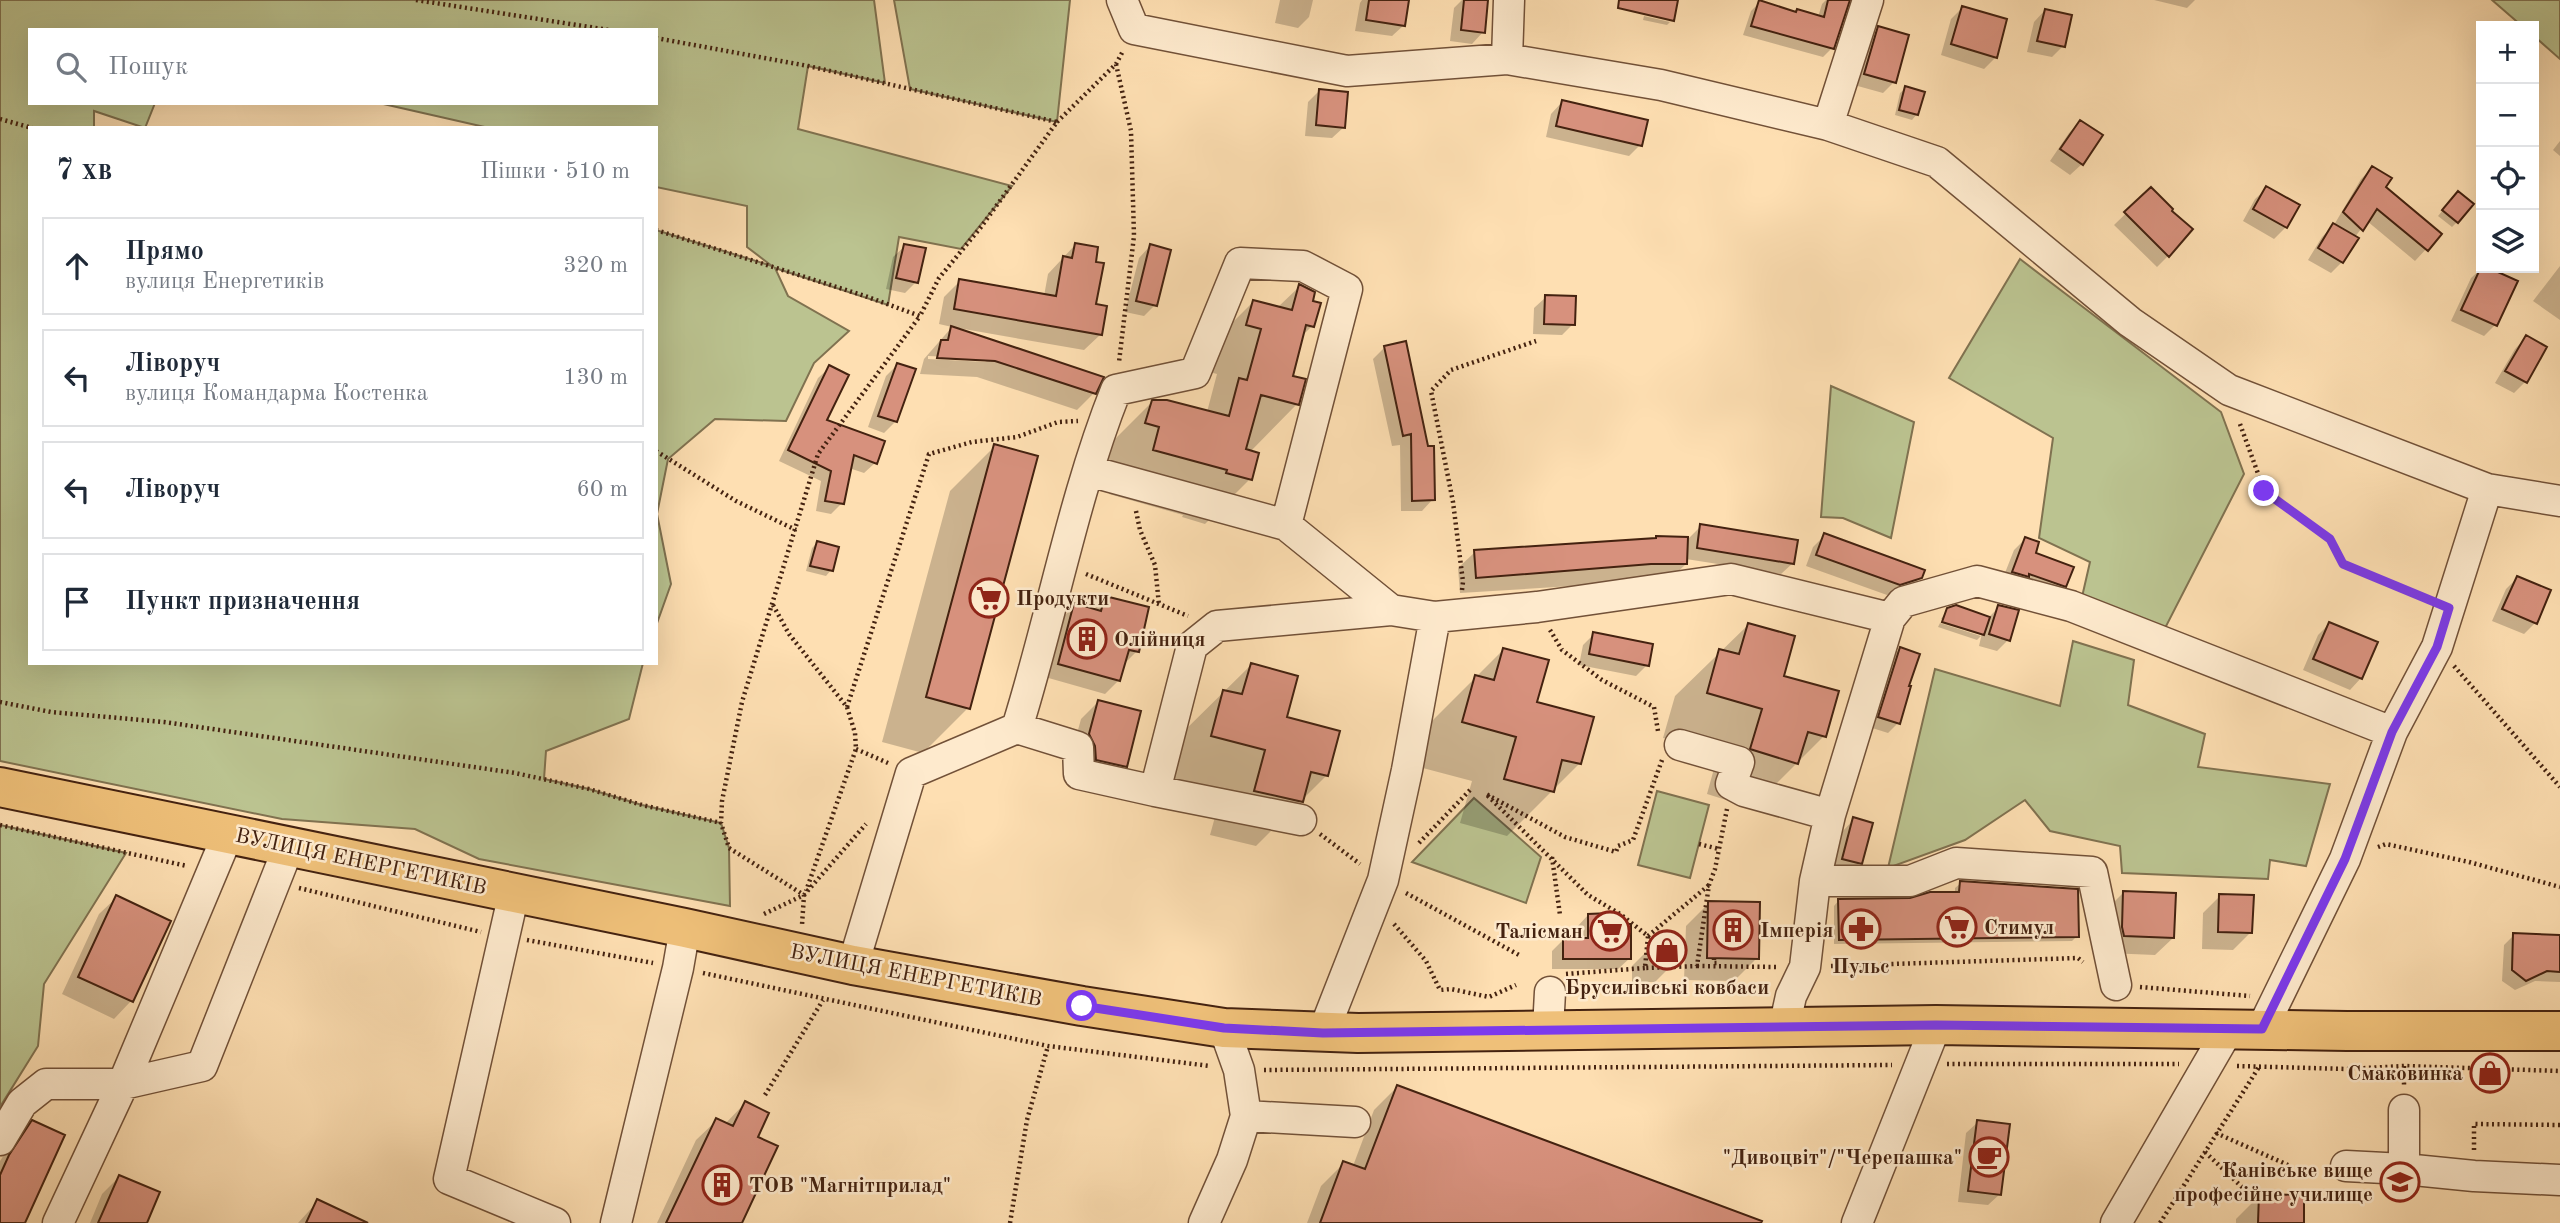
<!DOCTYPE html>
<html lang="uk">
<head>
<meta charset="utf-8">
<style>
	:root { --surface:#fff; --page:#f2f2f3; --text:#1f2937; --muted:#747a83; --line:#e0e1e3 }
	body { margin:0; font-family:"Old Standard TT",serif; background:var(--page); color:var(--text) }
	.controls { position:absolute; right:21px; top:21px; display:grid; overflow:hidden; border-radius:0px; box-shadow:0 7px 28px #0002 }
	.controls button { width:63px; height:63px; display:grid; place-items:center; padding:0; border:0; border-bottom:2px solid var(--line); background:var(--surface); color:var(--text); font:35px sans-serif }
	.stop { position:absolute; width:21px; height:21px; margin:-16px; border:5px solid #7c3aed; border-radius:50%; background:#fff }
	.stop.end { background:#7c3aed; border-color:#fff; box-shadow:0 2px 7px #0008 }
	.list { margin:0; padding:0; list-style:none }
	h2 { display:flex; justify-content:space-between; align-items:center; height:91px; margin:0; padding:0 28px; font-size:30px }
	h2 small { font-size:23px; font-weight:400; color:var(--muted) }
	.list li { display:grid; grid-template-columns:46px 1fr auto; gap:21px; align-items:center; box-sizing:border-box; height:98px; margin:0 14px 14px; padding:0 14px; border:2px solid var(--line); border-radius:0px }
	.list b { display:block; font-size:26px; white-space:nowrap }
	.list p { margin:0; font-size:23px; white-space:nowrap; color:var(--muted) }
	.list em { font-size:23px; font-style:normal; color:var(--muted) }
	.icon { flex:none; width:38px; height:38px; fill:none; stroke:currentColor; stroke-width:2; stroke-linecap:round; stroke-linejoin:round }
	.map { position:relative; flex:none; width:2560px; height:1223px; overflow:hidden }
	.search { position:absolute; background:var(--surface); box-shadow:0 7px 28px #0002; left:28px; top:28px; width:630px; height:77px; display:flex; align-items:center; gap:18px; box-sizing:border-box; padding:0 24px; border-radius:0px; color:var(--muted); font-size:26px }
	.panel { position:absolute; background:var(--surface); box-shadow:0 7px 28px #0002; left:28px; top:126px; width:630px; height:539px; border-radius:0px }
	.map>svg:first-child { display:block }
	.green { fill:#bbc390; stroke:#807250; stroke-width:2 }
	.shadow { fill:#0003; fill-rule:evenodd }
	.building { fill:#d7917d; stroke:#442210; stroke-width:2 }
	.lines { fill:none; stroke-linecap:round; stroke-linejoin:round }
	.minor-casing { stroke:#725138; stroke-width:33 }
	.major-casing { stroke:#442210; stroke-width:42 }
	.path { stroke:#442210; stroke-width:4.5; stroke-dasharray:2 3.5; stroke-linecap:butt }
	.minor { stroke:#feeacd; stroke-width:30 }
	.major { stroke:#efc079; stroke-width:38 }
	.route { stroke:#7c3aed; stroke-width:9 }
	.labels { text-anchor:middle; stroke-width:5; stroke-linejoin:round; paint-order:stroke }
	.poi-label { font-size:21px; font-weight:bold; fill:#442210; stroke:#feeacd; text-anchor:start }
	.street-label { font-size:21px; fill:#442210; stroke:#feeacd }
</style>
</head>
<body>
<div class="map">
<svg width="2560" height="1223" viewBox="0 0 2560 1223">
	<rect width="100%" height="100%" fill="#fedfb2"/>
	<filter id="stains"><feTurbulence type="fractalNoise" baseFrequency=".00286" numOctaves="4"/><feColorMatrix values="0 0 0 0 .2 0 0 0 0 .09 0 0 0 0 .02 0 0 0 .5 -.17"/></filter>
	<radialGradient id="worn" r=".72"><stop offset=".6" stop-color="#630" stop-opacity="0"/><stop offset="1" stop-color="#630" stop-opacity=".3"/></radialGradient>
	<path class="green" d="M0,0h874l11,83 -77,-17 -10,63 214,57 -51,63 -62,-12 -11,68 -113,-37 13,28 61,35 -35,32 -28,58 -71,-2 -47,40 -11,55 14,70 -15,42v-396l116,36 -25,-19v-41l-91,-19v-59h-167l-110,-25h277v-73h-626v73h125l-10,25 -51,-17v17h-64v535h613l-14,56 -83,32 -2,28 45,10 53,16 79,18 8,25 1,58 -251,-47 -64,-30 -133,-10 -282,-58z
		M894,0h176l-13,122 -147,-33z
		M2492,0h68v59l-26,-23v-10h-12z
		M2020,259l201,153 23,62 -83,162 -79,-39 8,-35 -51,-24 14,-100 -104,-60z
		M1831,386l83,36 -23,116 -48,-20 -22,-1z
		M2073,641l61,19 -6,45 77,29 -7,33 132,17 -24,82 -36,-6 -2,19 -146,-6 -2,-27 -70,-15 -25,-31 -60,40 -77,28 47,-199 125,37z
		M1657,791l52,14 -19,73 -52,-13z
		M1474,798l67,59 -15,46 -114,-41z
		M0,825l126,28 -82,131 -6,62 -38,61z"/>
	<path class="shadow" d="M1280,0h33l-4,17 -11,11 -23,-5z
		M1362,0h45l-3,25 -12,11 -37,-5 5,-28z
		M1462,0h25l-4,32 -11,12 -22,-3 4,-33z
		M1826,0h22l-16,48 -9,9 -80,-22 8,-24 9,-9 35,12 23,3 4,-13z
		M2154,0h41l-8,8z
		M1962,8l34,49 -12,12 -43,-14 10,-36z
		M2045,10l18,36 -11,11 -25,-5 7,-30z
		M1644,16l26,6 -3,3 -24,-5z
		M1878,28l16,54 -11,11 -29,-8 13,-45z
		M1906,88l11,26 -5,6 -17,-5 5,-22z
		M1319,91l25,36 -12,11 -27,-2 3,-34z
		M1562,102l78,43 -11,11 -83,-19 5,-23z
		M2080,122l2,42 -12,11 -20,-14 19,-28z
		M2560,141v15l-7,-6z
		M2372,168l12,19 56,47 -25,27 -48,-40 -12,16 -13,25 -11,11 -23,-13 14,-23 12,-12 27,-46z
		M2267,188l31,17 -12,22 -12,12 -31,-18 12,-22z
		M2151,189l17,67 -11,11 -43,-42z
		M2453,198l4,24 -5,5 -14,-11z
		M1075,245l25,90 -16,15 -126,-22 -1,2 137,63 -17,17 -100,-33 -57,-3 4,-15 28,-32 -13,-3 5,-27 16,-16 84,15 4,-22zM928,356l51,2 8,4 -59,-3z
		M905,246l11,36 -11,11 -19,-4 7,-32z
		M1150,246l5,59 -11,11 -19,-4 14,-54z
		M2560,266v54l-27,-19z
		M2482,268l13,57 -11,11 -33,-15 20,-43z
		M1300,286l12,40 -11,11 -11,40 7,27 -47,48v27l-45,45 -23,-7 1,-2 -74,-21 6,-23 -14,-3 6,-21 45,-45 55,10 10,-38 -15,-4 6,-23 45,-45 24,6z
		M1546,297l27,27 -11,11 -29,-1 1,-26z
		M2526,337l-1,45 -11,11 -19,-10 20,-34z
		M1385,347l42,101 6,51 -11,12h-21l-1,-66 -8,1 -19,-87z
		M897,365l17,5 -19,52 -11,11 -16,-6 18,-51z
		M829,368l-4,53 50,42 -11,10 -15,-5 -7,35 -11,11 -15,-3 5,-30 -42,-20 39,-83z
		M995,446l-27,262 -45,45 -41,-11 68,-251z
		M1701,526l92,37 -12,11 -95,-15v5l-17,16 -209,13 -2,-25 17,-16 211,-11z
		M1825,535l96,42 -12,12 -22,6 -81,-29 7,-19z
		M2025,539l9,15 31,32 -12,11 -52,-14 13,-33z
		M817,543l14,27 -5,6 -20,-5 6,-23z
		M2517,578l18,45 -11,11 -32,-13 14,-32z
		M1105,598l32,53 -14,14 -4,15 -14,14 -60,-17 16,-58 14,-14 18,5z
		M1999,607l9,33 -11,11 -18,-5 3,-13 -41,-14 7,-10 40,9z
		M1940,623l41,13 -4,4 -39,-13z
		M2329,624l32,54 -11,12 -47,-20 15,-35z
		M1748,625l76,111 -72,72 -45,-14 11,-40 -55,-16 12,-42z
		M1594,634l53,31 -11,11 -57,-11 4,-20z
		M1900,649l-2,74 -10,10 -19,-6 21,-69z
		M1503,650l32,54 45,59 -73,73 -47,-13 12,-42 -53,-14 12,-45z
		M1251,665l33,53 43,57 -71,71 -46,-11 11,-40 -54,-14 12,-45z
		M1098,702l27,64 -17,17 -36,-31 9,-33z
		M1854,819l6,44 -11,11 -18,-4 12,-39z
		M1961,883l116,53 -5,5 -238,3v-38l5,-6h72l44,-7v-5z
		M2124,892l49,46 -18,17 -48,-2 -1,-43z
		M2220,896l31,36 -18,18 -31,-1 1,-36z
		M117,897l52,25 -38,79 -17,18 -52,-25 37,-80z
		M1709,903l48,55 -23,23 -50,-1 2,-54z
		M1588,915l20,11 22,32 -12,11h-66v-18l12,-12h13v-12z
		M2514,935l46,2v45l-25,-1 -20,9 -13,-9 2,-36z
		M1655,943l23,16 -23,23h-23v-16z
		M1397,1087l365,136h-455l14,-37 23,-23 9,3 21,-56z
		M745,1103l10,35 -15,85h-83l39,-83 21,-20 8,4z
		M32,1122l-8,101h-24v-62l12,-18z
		M1978,1122l22,72 -12,11 -30,-3 8,-69z
		M119,1177l26,46h-55l12,-29z
		M2259,1196l43,27h-66v-4z
		M318,1201l46,22h-66z"/>
	<path class="building" d="M1369,0h40l-4,26 -39,-6z
		M1464,0h24l-3,33 -24,-3z
		M1619,0h59l-4,21 -56,-13z
		M1759,0l37,12 1,-3 27,8 4,-17h22l-16,49 -83,-23z
		M1962,6l45,13 -10,39 -46,-14z
		M2045,9l27,6 -7,32 -28,-6z
		M1878,26l31,9 -13,48 -32,-9z
		M1905,86l20,6 -7,23 -19,-5z
		M1319,89l29,3 -3,36 -29,-3z
		M1562,100l86,20 -6,26 -86,-20z
		M2080,120l23,15 -20,30 -23,-16z
		M2372,166l20,12 -6,9 56,47 -14,17 -51,-42 -14,22 -20,-19z
		M2266,186l34,19 -13,23 -34,-19z
		M2151,187l22,22 -1,2 21,18 -24,28 -45,-45z
		M2458,191l16,13 -16,19 -16,-13z
		M2333,223l26,15 -16,25 -25,-15z
		M1075,243l23,4 -2,15 8,1 -8,41 11,2 -5,29 -148,-26 5,-30 97,17 7,-40 9,2z
		M904,244l22,4 -8,35 -22,-5z
		M1150,244l21,6 -14,56 -21,-5z
		M2481,267l8,1 29,13 -21,45 -36,-16z
		M1299,284l16,8 -2,9 8,2 -7,24 -8,-2 -13,51 13,3 -7,26 -38,-10 -15,54 13,4 -7,27 -26,-7 1,-3 -74,-20 6,-23 -14,-4 7,-23h15l62,16 10,-38 8,2 14,-51 -15,-4 7,-25 39,10z
		M1545,295l31,1 -1,29 -31,-1z
		M951,326l153,51 -8,17 -101,-33 -58,-3 4,-18h7z
		M2526,335l21,12 -20,36 -22,-12z
		M1406,341l22,105h6l1,54 -23,1 -1,-67 -8,2 -19,-90z
		M897,363l19,6 -19,53 -19,-6z
		M829,365l20,10 -22,45 58,21 -8,23 -23,-9 -10,49 -19,-3 6,-30 -43,-21z
		M994,444l44,12 -68,253 -44,-12z
		M1700,524l98,16 -4,24 -97,-16z
		M1824,533l101,37 -3,8 -22,7 -84,-30z
		M1656,536l32,1 -1,27h-36l-175,14 -2,-28 182,-12z
		M2025,537l14,5 -3,11 38,14 -8,20 -37,-13v3l-17,-5z
		M817,541l22,6 -6,24 -23,-5z
		M2517,576l34,14 -14,34 -35,-15z
		M1105,596l44,11 -10,45 -10,-2 -9,31 -62,-17 16,-61 27,8z
		M1956,605l34,12 -6,18 -42,-13 5,-14z
		M1998,605l21,5 -9,31 -21,-7z
		M2329,622l49,20 -16,37 -49,-20z
		M1748,623l47,13 -11,40 55,15 -13,46 -18,-5 -10,32 -48,-15 12,-40 -55,-16 12,-44 20,5z
		M1593,632l60,12 -4,22 -60,-12z
		M1900,647l20,7 -11,32h2l-11,38 -22,-7z
		M1503,648l46,12 -12,42 57,15 -13,47 -19,-4 -8,32 -50,-13 12,-42 -54,-15 13,-47 19,5z
		M1251,663l47,13 -11,41 53,14 -12,45 -17,-4 -8,30 -49,-11 11,-41 -54,-14 12,-46 19,4z
		M1098,700l43,11 -14,56 -31,-7 -1,-14 -6,-12z
		M1853,817l20,6 -11,41 -20,-5z
		M1960,881l118,8 1,48 -240,3 -1,-41 72,-1 20,-6h29z
		M2123,891l53,2 -2,45 -50,-2 -2,-9z
		M2219,894l35,1 -2,38 -34,-1z
		M116,895l55,26 -38,81 -55,-25z
		M1708,901l52,1 -1,57 -52,-1z
		M1610,913v11h21v35h-68v-21h25v-24z
		M2513,933l47,2v37l-13,-1 -21,10 -14,-11z
		M1655,941h25v19h-25z
		M1397,1085l365,136 -1,2h-441l23,-62 22,8z
		M745,1101l24,12 -11,24 20,9 -36,77h-76l50,-105 17,8z
		M32,1120l33,15 -40,88h-25v-48l9,-20z
		M1977,1120l33,4 -9,71 -33,-4z
		M119,1175l41,17 -13,31h-49z
		M2259,1194l45,1v28h-46z
		M317,1199l51,24h-62z"/>
	<g class="lines">
		<g class="minor-casing">
			<path id="minor" d="M1122,0l12,29 213,42 160,-12 154,26 167,40 109,37 193,160 99,68 258,99 73,12
				M1507,59l2,-59
				M1828,125l40,-125
				M1089,471l197,54
				M1890,618l13,-16 74,-21 94,25 321,126
				M1017,728l61,19 1,27 76,17
				M1680,745l59,17 -8,22 13,7 86,24
				M1301,820l-146,-29 37,-145 25,-20 174,-16
				M1815,881h95l46,-18 136,9 24,113
				M514,893l-65,286 106,44
				M853,965l58,-192 106,-45c35,-112 56,-230 99,-338l79,-17 45,-110 63,3 44,23 -61,236 105,85 44,7 102,-10 194,-28 159,39 -60,197 -15,66 -10,86 -14,29 -7,32
				M1224,1028l15,42 7,46 109,6
				M1548,1029l2,-37
				M2262,1029l83,-170 47,-127 45,-85 50,-158
				M1323,1033l60,-153 24,-110 28,-153
				M2404,1110v59l70,7 86,4
				M0,1140l22,-37 24,-19h77l105,-250
				M2346,1166l58,3
				M58,1223l65,-139 79,-18 87,-220
				M616,1223l62,-255 7,-40
				M1204,1223l28,-63 14,-44
				M1857,1223l79,-198
				M2116,1223l113,-195"/>
		</g>
		<g class="major-casing">
			<path id="major" d="M0,787l685,141 168,37 229,41 142,22 134,5 578,-8 411,6h213"/>
		</g>
		<path class="path" d="M416,0l193,30
			M656,38l152,28 249,56 -76,105 -42,51 -19,38
			M1116,64l15,67 3,105 -15,126
			M0,119l32,9
			M1057,122l59,-58 7,-13
			M656,230l209,66 55,20 -102,138 -76,248 -20,99 -1,22 8,25 75,47 -2,30
			M2240,424l24,66 66,49 13,25 83,35
			M656,451l80,50 60,29
			M1136,511l4,19 15,35 4,40
			M1086,574l102,42
			M1462,590l1,-8 -10,-80 -22,-111 20,-21 85,-29
			M773,605l16,29 58,73 8,26 1,16 -50,142
			M1550,630l12,20 40,30 52,27 4,24
			M2454,666l106,121
			M0,702l51,10 113,10 351,51 74,16 53,16 79,18
			M847,707l82,-253 43,-12 45,-5 41,-15 20,-1
			M856,749l32,14
			M1662,760l-29,80 -15,6 -2,6 -51,-15 -79,-43 102,101 32,19 28,22 -3,32 52,-2 12,-81 6,-16 12,-60
			M0,825l187,41
			M1320,834l40,30
			M1419,843l52,-54
			M1699,844l20,5
			M2378,847l8,-3 83,18 91,25
			M1552,857l8,58
			M299,888l182,44
			M1406,893l113,62
			M764,914l40,-19 62,-71
			M1394,924l32,37 14,29 11,-1 38,8 27,-12
			M1648,936l61,-51
			M527,940l126,23
			M1714,958v5h5
			M1697,966l79,1
			M1831,966l247,-8 5,4
			M703,973l345,73 162,20
			M1566,974l79,-6
			M2140,987l110,9
			M1947,1064h232
			M2237,1066l110,3 57,-3 156,5
			M2404,1066v20
			M1264,1070l628,-5
			M765,1095l58,-95
			M2216,1133l72,32
			M2474,1150v-26l86,1
			M2205,1152l38,36
			M1010,1223l17,-103 21,-74
			M2160,1223l99,-156"/>
		<use href="#minor" class="minor"/>
		<use href="#major" class="major"/>
	</g>
	<g class="lines">
		<path class="route" d="M1082,1006l142,22 99,5 613,-8 326,4 83,-170 47,-127 45,-85 12,-39 -106,-44 -13,-25 -66,-48"/>
	</g>
	<defs>
		<g id="supermarket-ring" transform="scale(2.0125)"><circle r="9.5" fill="#feeacd" stroke="#8f2418" stroke-width="1.5"/><path d="M-6-5.5h2.5l.6 2H6L4.5 2H-2.5L-4.4-4H-6ZM-1.5 3.2a1.3 1.3 0 1 0 .1 0ZM3 3.2a1.3 1.3 0 1 0 .1 0Z" fill="#8f2418"/></g>
		<g id="building-ring" transform="scale(2.0125)"><circle r="9.5" fill="#feeacd" stroke="#8f2418" stroke-width="1.5"/><path d="M-4-6H4V6H1V3H-1V6H-4ZM-2.5-4.3h1.7v1.8h-1.7ZM.8-4.3h1.7v1.8H.8ZM-2.5-1h1.7V.8h-1.7ZM.8-1h1.7V.8H.8Z" fill="#8f2418"/></g>
		<g id="pharmacy-ring" transform="scale(2.0125)"><circle r="9.5" fill="#feeacd" stroke="#8f2418" stroke-width="1.5"/><path d="M-2-6h4v4h4v4h-4v4h-4v-4h-4v-4h4Z" fill="#8f2418"/></g>
		<g id="shop-ring" transform="scale(2.0125)"><circle r="9.5" fill="#feeacd" stroke="#8f2418" stroke-width="1.5"/><path d="M-5-2.5h2.3a2.7 3.5 0 0 1 5.4 0H5L5.5 6h-11ZM-1.5-2.5h3a1.5 2.3 0 0 0-3 0Z" fill="#8f2418"/></g>
		<g id="cafe-ring" transform="scale(2.0125)"><circle r="9.5" fill="#feeacd" stroke="#8f2418" stroke-width="1.5"/><path d="M-5.5-4.5H6V0H3Q3 3.5 0 3.5H-2.5Q-5.5 3.5-5.5 0ZM3-3.2v2h1.7v-2ZM-6 4.5H4V6H-6Z" fill="#8f2418"/></g>
		<g id="university-ring" transform="scale(2.0125)"><circle r="9.5" fill="#feeacd" stroke="#8f2418" stroke-width="1.5"/><path d="M0-5L7-2L0 1L-7-2ZM-4 1L0 2.5L4 1V4Q0 6-4 4Z" fill="#8f2418"/></g>
	</defs>
	<g fill-rule="evenodd">
		<use href="#supermarket-ring" x="989" y="598"/>
		<use href="#building-ring" x="1087" y="639"/>
		<use href="#supermarket-ring" x="1957" y="927"/>
		<use href="#pharmacy-ring" x="1861" y="929"/>
		<use href="#building-ring" x="1733" y="930"/>
		<use href="#supermarket-ring" x="1610" y="931"/>
		<use href="#shop-ring" x="1667" y="950"/>
		<use href="#shop-ring" x="2490" y="1073"/>
		<use href="#cafe-ring" x="1989" y="1157"/>
		<use href="#university-ring" x="2400" y="1182"/>
		<use href="#building-ring" x="722" y="1185"/>
	</g>
	<g class="labels">
		<g class="poi-label">
			<text x="1016" y="605">Продукти</text>
			<text x="1114" y="646">Олійниця</text>
			<text x="1984" y="934">Стимул</text>
			<text x="1760" y="937">Імперія</text>
			<text x="1583" y="938" text-anchor="end">Талісман</text>
			<text x="1861" y="973" text-anchor="middle">Пульс</text>
			<text x="1667" y="994" text-anchor="middle">Брусилівські ковбаси</text>
			<text x="2463" y="1080" text-anchor="end">Смаковинка</text>
			<text x="1962" y="1164" text-anchor="end">"Дивоцвіт"/"Черепашка"</text>
			<text x="2373" y="1177" text-anchor="end">Канівське вище<tspan x="2373" dy="24">професійне училище</tspan></text>
			<text x="749" y="1192">ТОВ "Магнітприлад"</text>
		</g>
		<g class="street-label">
			<text transform="translate(361 861) rotate(12)" y="7">ВУЛИЦЯ ЕНЕРГЕТИКІВ</text>
			<text transform="translate(916 975) rotate(11)" y="7">ВУЛИЦЯ ЕНЕРГЕТИКІВ</text>
		</g>
	</g>
	<rect width="100%" height="100%" filter="url(#stains)"/>
	<rect width="100%" height="100%" fill="url(#worn)"/>
</svg>
<div class="controls">
<button>+</button>
<button>−</button>
<button><svg class="icon" aria-label="locate" viewBox="0 0 24 24"><circle cx="12" cy="12" r="6"/><path d="M12 2v4M12 18v4M2 12h4M18 12h4"/></svg></button>
<button><svg class="icon" aria-label="layers" viewBox="0 0 24 24"><path d="M12 4l9 5-9 5-9-5zM3 14l9 5 9-5"/></svg></button>
</div>
<div class="stop" style="left:1082px;top:1006px"></div>
<div class="stop end" style="left:2264px;top:491px"></div>
<div class="search"><svg class="icon" aria-label="search" viewBox="0 0 24 24"><circle cx="10" cy="10" r="6"/><path d="M15 15l6 6"/></svg>Пошук</div>
<section class="panel">
<h2>7 хв<small>Пішки · 510 m</small></h2>
<ul class="list">
<li><svg class="icon" aria-label="ahead" viewBox="0 0 24 24"><path d="M12 20V5M6 11l6-6 6 6"/></svg><div><b>Прямо</b><p>вулиця Енергетиків</p></div><em>320 m</em></li>
<li><svg class="icon" aria-label="left" viewBox="0 0 24 24"><path d="M17 20v-9H6M10 6l-5 5 5 5"/></svg><div><b>Ліворуч</b><p>вулиця Командарма Костенка</p></div><em>130 m</em></li>
<li><svg class="icon" aria-label="left" viewBox="0 0 24 24"><path d="M17 20v-9H6M10 6l-5 5 5 5"/></svg><div><b>Ліворуч</b></div><em>60 m</em></li>
<li><svg class="icon" aria-label="arrive" viewBox="0 0 24 24"><path d="M6 21V4h12l-3 4 3 4H6"/></svg><div><b>Пункт призначення</b></div></li>
</ul>
</section>
</div>
</body>
</html>
